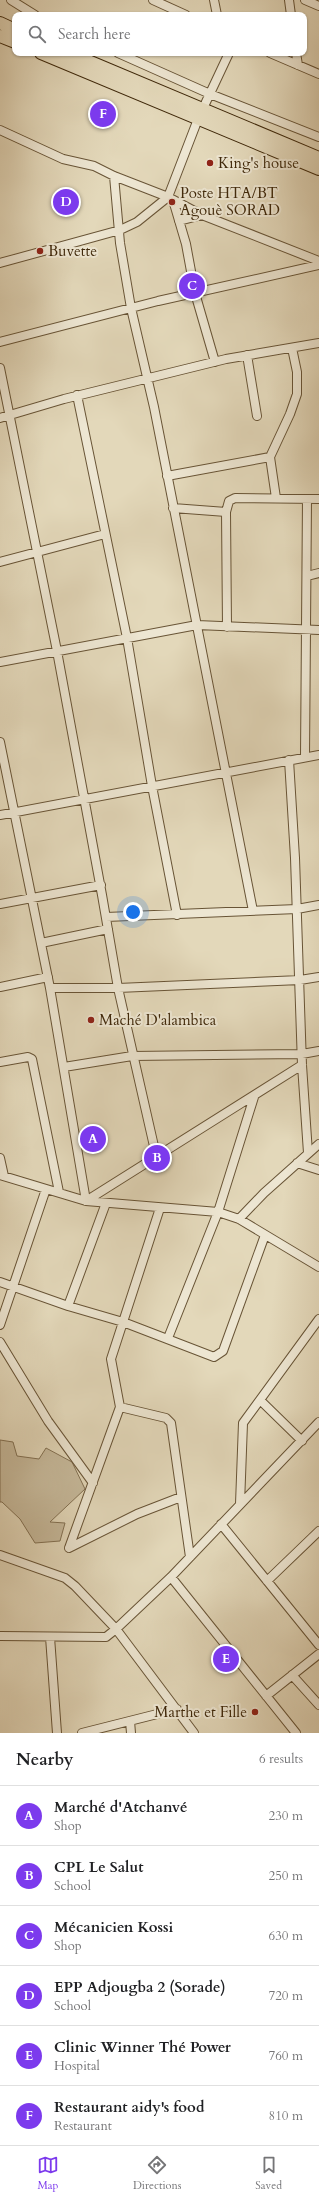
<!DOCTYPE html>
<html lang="en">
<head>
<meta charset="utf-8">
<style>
	:root { --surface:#fff; --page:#f6f6f6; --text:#202124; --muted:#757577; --line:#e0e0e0; --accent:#7c3aed }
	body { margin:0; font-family:Cardo,serif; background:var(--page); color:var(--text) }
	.you { position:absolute; left:133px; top:912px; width:14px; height:14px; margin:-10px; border:3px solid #fff; border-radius:50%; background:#1a73e8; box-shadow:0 0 0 6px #1a73e833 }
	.badge { display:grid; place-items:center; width:26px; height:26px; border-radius:50%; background:var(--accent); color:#fff; font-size:13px; font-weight:700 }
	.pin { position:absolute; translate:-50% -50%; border:2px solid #fff; box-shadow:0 1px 4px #0006 }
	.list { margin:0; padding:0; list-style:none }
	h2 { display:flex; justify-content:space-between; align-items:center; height:52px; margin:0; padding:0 16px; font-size:17px }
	h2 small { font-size:13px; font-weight:400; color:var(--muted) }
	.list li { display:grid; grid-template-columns:26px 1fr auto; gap:12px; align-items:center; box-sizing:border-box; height:60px; padding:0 16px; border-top:1px solid var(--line) }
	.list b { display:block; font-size:15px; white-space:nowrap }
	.list p { margin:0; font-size:13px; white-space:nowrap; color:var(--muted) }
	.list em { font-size:13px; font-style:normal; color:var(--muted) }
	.icon { flex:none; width:22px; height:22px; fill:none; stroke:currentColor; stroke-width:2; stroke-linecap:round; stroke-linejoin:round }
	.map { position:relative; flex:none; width:319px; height:1733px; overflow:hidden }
	.search { position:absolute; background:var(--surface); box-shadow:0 1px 3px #0004; left:12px; right:12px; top:12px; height:44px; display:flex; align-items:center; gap:10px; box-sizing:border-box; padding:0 14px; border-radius:8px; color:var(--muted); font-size:15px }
	.sheet { height:412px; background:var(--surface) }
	nav { display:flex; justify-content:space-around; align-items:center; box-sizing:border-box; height:56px; border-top:1px solid var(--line); background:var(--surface); font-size:11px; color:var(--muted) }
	nav a { display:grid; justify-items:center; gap:2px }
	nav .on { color:var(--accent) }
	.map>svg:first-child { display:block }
	.green { fill:#c7ba9c; stroke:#837153 }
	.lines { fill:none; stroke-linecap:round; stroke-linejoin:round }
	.street-casing { stroke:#685436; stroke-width:10 }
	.primary-casing { stroke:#3f280a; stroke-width:14 }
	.street { stroke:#ede6d2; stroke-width:8 }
	.primary { stroke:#e3d8ba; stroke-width:12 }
	.poi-dot { fill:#8f2418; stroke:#ede6d2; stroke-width:1.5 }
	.labels { text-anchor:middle; stroke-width:4; stroke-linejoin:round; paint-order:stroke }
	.poi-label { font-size:15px; fill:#3f280a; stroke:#ede6d2; text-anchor:start }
</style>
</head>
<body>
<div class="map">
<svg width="319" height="1733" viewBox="0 0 319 1733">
	<rect width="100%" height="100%" fill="#e3d8ba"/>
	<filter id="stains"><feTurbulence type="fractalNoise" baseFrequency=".005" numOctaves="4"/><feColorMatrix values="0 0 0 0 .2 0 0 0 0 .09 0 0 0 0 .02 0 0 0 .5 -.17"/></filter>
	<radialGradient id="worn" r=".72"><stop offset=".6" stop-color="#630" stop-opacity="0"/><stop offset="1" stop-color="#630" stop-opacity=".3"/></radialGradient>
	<path class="green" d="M0,1440l13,2 4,14 22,3 7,-11 26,14 13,27 -35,33 15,1 -5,18 -25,2 -15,-24 -18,-17h-2z"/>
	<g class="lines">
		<g class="street-casing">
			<path id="street" d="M11,0l24,15
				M153,0l33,15
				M214,0l3,15
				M289,0l2,15
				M305,0l14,6
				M118,53l92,41 109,43
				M270,53l49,21
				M296,53l2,12
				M0,130l63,29 31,7 20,10 54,21 34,18 117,46
				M114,176l6,67 11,65 23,99 99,504
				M173,200l13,44 9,49 20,69
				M179,221l23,-6
				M0,263l120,-33 17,-8 31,-25 30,-78 31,-66
				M0,342l158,-41 161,-36
				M247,355l10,61
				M0,368l57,283 45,244 16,93 38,167
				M77,395l50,243 25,148 25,129
				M0,418l64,-19 162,-40 93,-16
				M167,476l103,-19
				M276,498l-6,-41 20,-43 7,-20v-22l-5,-24
				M173,508l53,4
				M0,562l105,-28
				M307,576l12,-3
				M227,627l-1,-115 3,-11 6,-3 84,1
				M0,662l197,-37 122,5
				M0,742l50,246 36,213 216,-136
				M305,757l2,-258
				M289,760l6,98 7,207 6,88
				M0,815l319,-60
				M0,904l101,-19
				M106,917l191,-8 22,-4
				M41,943l67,-14
				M0,987l48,-10
				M50,988h68l182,-8 19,-3
				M0,1062l28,-5 4,2 27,133
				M64,1067l68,-11 170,-2 17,-3
				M0,1158l4,18
				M297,1163l22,7
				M0,1175l86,26 132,11 21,7 80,48
				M239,1219l25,-26 55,-49
				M0,1282l68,24 55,16 91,35 9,-6 42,-116
				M68,1306l38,-103
				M0,1325l46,-136
				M168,1338l50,-126 36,-115
				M0,1342l48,79 45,62
				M260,1400l42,41
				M120,1407l46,11 5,5 19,134
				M240,1504l3,-81 76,-104
				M221,1524l98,121
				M69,1548l51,-141 -9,-48 49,-151
				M69,1548l68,-34 44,-17
				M0,1555l65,23 10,8 41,43 -10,8 -106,-1
				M171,1577l125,156
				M267,1581l52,-50
				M50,1637l7,96
				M292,1675l27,30
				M266,1696l53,-42
				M130,1721l1,12
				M82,1733l95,-24
				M194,1733l-78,-104 55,-52 148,-155"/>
		</g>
		<g class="primary-casing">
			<path id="primary" d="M0,23l15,7
				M0,36l15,6
				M41,53l278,116
				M69,53l250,105"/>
		</g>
		<use href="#street" class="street"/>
		<use href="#primary" class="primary"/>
	</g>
	<g class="poi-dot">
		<circle cx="210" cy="163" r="4"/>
		<circle cx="172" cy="202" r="4"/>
		<circle cx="40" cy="251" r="4"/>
		<circle cx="91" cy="1020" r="4"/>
		<circle cx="255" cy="1712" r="4"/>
	</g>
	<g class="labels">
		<g class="poi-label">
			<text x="218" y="168">King's house</text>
			<text x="180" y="198">Poste HTA/BT<tspan x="180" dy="17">Agouè SORAD</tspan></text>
			<text x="48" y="256">Buvette</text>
			<text x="99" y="1025">Maché D'alambica</text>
			<text x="247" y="1717" text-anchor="end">Marthe et Fille</text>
		</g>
	</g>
	<rect width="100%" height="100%" filter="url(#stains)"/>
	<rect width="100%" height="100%" fill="url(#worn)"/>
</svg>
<div class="you"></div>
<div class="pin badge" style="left:93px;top:1139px">A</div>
<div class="pin badge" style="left:157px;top:1158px">B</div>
<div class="pin badge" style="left:192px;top:286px">C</div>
<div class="pin badge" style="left:66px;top:202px">D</div>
<div class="pin badge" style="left:226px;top:1659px">E</div>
<div class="pin badge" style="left:103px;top:114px">F</div>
<div class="search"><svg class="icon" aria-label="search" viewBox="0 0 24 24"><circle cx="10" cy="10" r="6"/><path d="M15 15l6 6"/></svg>Search here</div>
</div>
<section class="sheet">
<h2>Nearby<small>6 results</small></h2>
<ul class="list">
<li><span class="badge">A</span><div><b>Marché d'Atchanvé</b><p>Shop</p></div><em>230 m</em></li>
<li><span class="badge">B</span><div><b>CPL Le Salut</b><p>School</p></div><em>250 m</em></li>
<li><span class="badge">C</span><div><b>Mécanicien Kossi</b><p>Shop</p></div><em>630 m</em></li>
<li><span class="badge">D</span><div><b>EPP Adjougba 2 (Sorade)</b><p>School</p></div><em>720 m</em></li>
<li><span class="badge">E</span><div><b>Clinic Winner Thé Power</b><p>Hospital</p></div><em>760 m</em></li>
<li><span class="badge">F</span><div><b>Restaurant aidy's food</b><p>Restaurant</p></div><em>810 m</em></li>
</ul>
</section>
<nav>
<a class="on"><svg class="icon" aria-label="map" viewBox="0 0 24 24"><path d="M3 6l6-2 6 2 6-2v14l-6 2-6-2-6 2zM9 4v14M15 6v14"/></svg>Map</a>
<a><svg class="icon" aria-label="directions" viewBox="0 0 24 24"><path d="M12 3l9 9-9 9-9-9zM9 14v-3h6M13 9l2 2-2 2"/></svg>Directions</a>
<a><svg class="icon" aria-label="saved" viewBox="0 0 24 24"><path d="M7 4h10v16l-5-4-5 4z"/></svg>Saved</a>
</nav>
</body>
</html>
